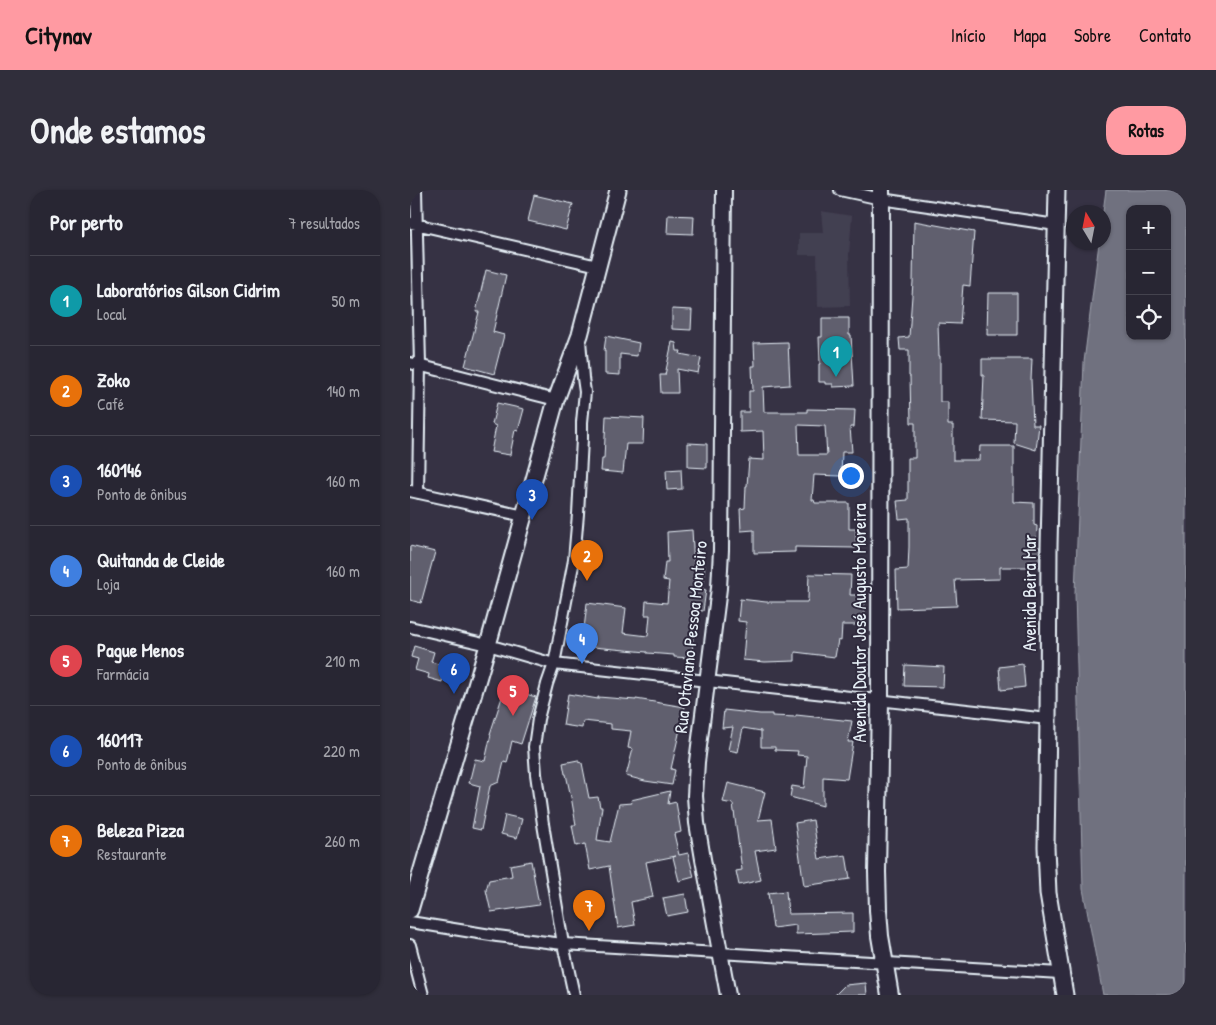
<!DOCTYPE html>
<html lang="pt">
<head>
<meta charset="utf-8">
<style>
	:root { --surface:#282633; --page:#302e3b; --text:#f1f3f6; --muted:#a5a5ac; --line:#44434e; --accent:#ff9aa2 }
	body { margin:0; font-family:"Patrick Hand",sans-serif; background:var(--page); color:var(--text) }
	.controls { position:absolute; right:15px; top:15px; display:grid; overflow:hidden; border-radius:10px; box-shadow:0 1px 4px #0004 }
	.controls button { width:45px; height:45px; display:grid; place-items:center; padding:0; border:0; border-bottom:1px solid var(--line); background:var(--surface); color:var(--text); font:25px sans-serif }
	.compass { position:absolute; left:656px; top:15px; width:45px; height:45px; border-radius:50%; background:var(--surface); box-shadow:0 1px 4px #0004; rotate:350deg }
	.you { position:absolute; left:440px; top:285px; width:18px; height:18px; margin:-12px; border:4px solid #fff; border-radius:50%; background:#1a73e8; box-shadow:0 0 0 8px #1a73e833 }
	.badge { display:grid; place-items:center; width:32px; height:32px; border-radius:50%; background:var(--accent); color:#fff; font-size:16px; font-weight:700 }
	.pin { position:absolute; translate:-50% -41px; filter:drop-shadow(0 1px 2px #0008) }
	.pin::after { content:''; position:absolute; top:26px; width:18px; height:15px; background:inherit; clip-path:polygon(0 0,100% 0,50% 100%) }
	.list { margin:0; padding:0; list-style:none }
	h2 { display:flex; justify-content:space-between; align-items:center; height:65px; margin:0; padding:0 20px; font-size:21px }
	h2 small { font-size:16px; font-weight:400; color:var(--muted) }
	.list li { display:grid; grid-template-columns:32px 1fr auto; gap:15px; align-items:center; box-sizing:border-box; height:90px; padding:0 20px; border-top:1px solid var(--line) }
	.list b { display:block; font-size:19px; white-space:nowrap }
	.list p { margin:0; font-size:16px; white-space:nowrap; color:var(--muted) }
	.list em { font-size:16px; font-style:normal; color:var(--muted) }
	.icon { flex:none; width:28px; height:28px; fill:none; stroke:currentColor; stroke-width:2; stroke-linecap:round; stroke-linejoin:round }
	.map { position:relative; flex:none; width:776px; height:805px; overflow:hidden; border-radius:20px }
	header { display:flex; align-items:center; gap:30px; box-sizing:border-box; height:70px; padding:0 25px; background:var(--accent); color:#111 }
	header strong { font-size:24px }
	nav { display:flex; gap:28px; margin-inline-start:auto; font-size:18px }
	.intro { display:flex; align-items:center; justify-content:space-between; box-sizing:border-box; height:120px; padding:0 30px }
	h1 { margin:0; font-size:35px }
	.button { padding:12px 22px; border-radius:20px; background:var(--accent); color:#111; font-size:18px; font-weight:700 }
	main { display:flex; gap:30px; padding:0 30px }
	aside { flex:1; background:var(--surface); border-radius:20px; box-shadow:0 1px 4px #0004 }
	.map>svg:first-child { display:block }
	.built { fill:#433f51 }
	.water { fill:#70717f; stroke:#a0a4af; fill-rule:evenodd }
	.building { fill:#605e6e; stroke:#e8f1f8; fill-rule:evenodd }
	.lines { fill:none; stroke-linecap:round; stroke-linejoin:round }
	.minor-casing { stroke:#e8f1f8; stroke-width:14 }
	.tertiary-casing { stroke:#e8f1f8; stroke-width:18 }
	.secondary-casing { stroke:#e8f1f8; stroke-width:19 }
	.primary-casing { stroke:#e8f1f8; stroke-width:20 }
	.minor { stroke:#2f2a3d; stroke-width:10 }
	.tertiary { stroke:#2f2a3d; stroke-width:14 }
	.secondary { stroke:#2f2a3d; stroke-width:15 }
	.primary { stroke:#2f2a3d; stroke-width:16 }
	.labels { text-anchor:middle; stroke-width:4; stroke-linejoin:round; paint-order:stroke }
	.street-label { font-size:18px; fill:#e8f1f8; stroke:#2f2a3d }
</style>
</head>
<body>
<header>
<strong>Citynav</strong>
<nav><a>Início</a><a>Mapa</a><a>Sobre</a><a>Contato</a></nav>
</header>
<div class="intro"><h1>Onde estamos</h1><a class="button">Rotas</a></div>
<main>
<aside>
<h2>Por perto<small>7 resultados</small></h2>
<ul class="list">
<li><span class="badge" style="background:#0f9aa8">1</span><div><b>Laboratórios Gilson Cidrim</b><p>Local</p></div><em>50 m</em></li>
<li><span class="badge" style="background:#e8710a">2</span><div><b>Zoko</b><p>Café</p></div><em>140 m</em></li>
<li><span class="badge" style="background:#1a4fb4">3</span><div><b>160146</b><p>Ponto de ônibus</p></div><em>160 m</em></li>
<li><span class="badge" style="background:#3f7fe0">4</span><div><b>Quitanda de Cleide</b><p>Loja</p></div><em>160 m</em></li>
<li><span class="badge" style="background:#e0444e">5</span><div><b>Pague Menos</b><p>Farmácia</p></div><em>210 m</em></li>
<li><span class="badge" style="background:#1a4fb4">6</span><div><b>160117</b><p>Ponto de ônibus</p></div><em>220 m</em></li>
<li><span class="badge" style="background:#e8710a">7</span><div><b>Beleza Pizza</b><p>Restaurante</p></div><em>260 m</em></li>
</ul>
</aside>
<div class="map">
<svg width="776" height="805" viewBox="0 0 776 805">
	<rect width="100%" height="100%" fill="#363244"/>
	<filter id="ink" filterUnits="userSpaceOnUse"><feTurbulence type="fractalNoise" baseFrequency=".02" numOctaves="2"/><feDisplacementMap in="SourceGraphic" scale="10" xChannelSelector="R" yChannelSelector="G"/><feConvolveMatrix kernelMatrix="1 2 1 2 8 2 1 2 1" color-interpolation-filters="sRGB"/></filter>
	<g filter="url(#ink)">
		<path class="built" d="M411,21l31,5 -3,39 1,51 -32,1 -1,-52h-18v-22h24z"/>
		<path class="water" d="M696,0h80v805h-83l-20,-106 -8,-296 9,-231 15,-119 5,-1 -1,-30zM720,19h37v127h-37z"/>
		<path class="building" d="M124,5l39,9 -7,26 -38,-9z
			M258,25l26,1 -1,18 -26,-1z
			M504,31l60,11 -4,54 -7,-1 -3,39 -22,-1 1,33h1v46h8v23h5v35h26l1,-14h34v56l20,1v22l3,1 -1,21h4v20h-40v12l-45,1 2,26 -60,2 -1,-38 12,-1 1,-22v-29l-10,1 -2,-18 11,-1v-42h7v-35h-4l-1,-47h-1v-26h-9l-1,-12 10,-1 4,-55z
			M76,80l20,5 -13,57 11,3 -10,39 -29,-8 14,-54h-3z
			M578,103h29v42h-30z
			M262,119l20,1 -1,20 -19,-1z
			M412,128h27v17h2l3,51 -21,1v-3h-8v-2h-6v-18h1l-1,-27h3z
			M196,146l33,7 -2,13 -17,-2v21l-15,-1v-23h-1z
			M262,152l4,1 1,8h4l-1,3 21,4 -3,15 -21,-4 1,24h-17l-1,-18h5z
			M378,152l2,43 -27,2 1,25h43v-3l48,1 -1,17h-4l2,25h-10l-1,24 -27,-1 -2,25h2l1,3h34v26h7v19l-61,-1v5l-41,1v-23l-13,1 -1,-22 5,-1 1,-22h1l2,-27 15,1 -1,-29 -23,1v-20h9v-21h4l-1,-25h3l-1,-23zM388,235l27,1 2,29h-28z
			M572,169h50l-1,21 2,45h6l-3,25 -22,-7 1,-22 -33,-1 2,-45h-2z
			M87,213l27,6 -6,22 -3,-1 -5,25 -19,-3 5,-26 -4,-2z
			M196,226l38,2 -1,26h-17l-3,29 -22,-2 1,-12h2z
			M278,253l19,1v24l-19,-1z
			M271,279l1,20 -15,1 -1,-20z
			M282,340l2,35 11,1 -3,23 4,1 -3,21 -9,-1 -2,48 -18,-1v-2l-27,-2v-1l-65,-6 5,-43 39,5 -3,25 25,3 2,-21h-5l1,-14 21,2 2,-22 -6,-1 2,-18h3l-1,-30z
			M0,356l25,6 -14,51 -11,-3z
			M399,384l42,1 -1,20h14v30h-22l-1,16 -3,-1 -3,17 -40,-5v9l-30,1 -22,-2 3,-38 -8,-1 2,-22 26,3h41l1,-3z
			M4,456l20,6 -3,10 15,4 -4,16 -14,-4 1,-4 -14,-4 3,-11 -7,-2z
			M613,474l2,23 -24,3 -2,-23z
			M495,475l39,2 -1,20 -39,-1z
			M95,498l31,9 -15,47 -9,-3 -5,22 -3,-1 -5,20 -9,4 -9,44 -9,-2 8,-42 -11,-3 6,-24 10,2 6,-27h-1z
			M158,504l30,5v-2l38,3v-1l49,8 -14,62 4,1 -3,15 -27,-4 -19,-5 7,-27 -5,-1 3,-17 -20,-2v-5l-28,-3 -1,7 -19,-3z
			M314,520l36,4h12v2l24,1v-2l56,6 -4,21h5l-6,37 -24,-2v29l-33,-9 2,-11 12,2 3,-32 -10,-1 1,-4 -23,-1v-3h-14v-16l-18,-3 -5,24 -10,-2 5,-23 -11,1z
			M168,570v2l4,1 7,35 9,-1 2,10h2l-5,33 13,2 9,-38 13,-1 -1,-3 39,-9 -2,13 8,-2 5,30 -7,2 5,21 9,-2 6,24 -15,4 -6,-24 3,-1 -30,6 7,35 -22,5 4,23 -17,3 -9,-62 -19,4 -5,-26 -9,2 -4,-21h4l-4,-23 -6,-28h-1l-2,-11z
			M318,593l37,9 -7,28 14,-1 4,29 -21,3 6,29 -22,5 -3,-14 6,-1 -9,-66 -10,-2z
			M95,625l17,4 -5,19 -16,-4z
			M403,630l6,39 27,-4 4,24 -46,7 -9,-63z
			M121,671l8,44 -48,7 -5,-22 3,-10 23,-4 -2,-11z
			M376,701l2,23 65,-1v19l-57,2v-9l-23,3 -5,-35z
			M275,704l3,18 -21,4 -4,-18z
			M456,793l1,12h-32l10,-10z"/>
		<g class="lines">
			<g class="minor-casing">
				<path id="minor" d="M6,0l4,175 -2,128
					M430,0l41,9 175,26
					M1,33l187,43
					M0,173l146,37
					M0,301l114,25
					M0,437l78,18 66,19 494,55
					M0,732l87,14 66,8 497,29
					M0,755l13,50
					M164,805l-11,-51 -20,-120 -7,-50 -2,-27 4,-28 9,-35 7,-20 20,-104 4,-46 4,-75v-17l3,-30 -2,-14 -3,-38"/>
			</g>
			<g class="tertiary-casing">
				<path id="tertiary" d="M314,0l-3,360 -2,38 -22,174 -2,34 2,27 6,36 17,93 8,43"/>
			</g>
			<g class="secondary-casing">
				<path id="secondary" d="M647,0l-8,356 -1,173 -2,128 2,46 17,102
					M0,720l78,-265 68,-245 24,-65 38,-145"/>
			</g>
			<g class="primary-casing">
				<path id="primary" d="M471,0l-1,511 -3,171 1,38 2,26 10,59"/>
			</g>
			<use href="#minor" class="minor"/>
			<use href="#tertiary" class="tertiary"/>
			<use href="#secondary" class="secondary"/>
			<use href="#primary" class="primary"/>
		</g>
	</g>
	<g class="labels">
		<g class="street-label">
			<text transform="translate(620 403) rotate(-90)" y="6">Avenida Beira Mar</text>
			<text transform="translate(450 433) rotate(-90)" y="6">Avenida Doutor José Augusto Moreira</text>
			<text transform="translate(281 447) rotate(-84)" y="6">Rua Otaviano Pessoa Monteiro</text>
		</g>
	</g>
</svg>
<div class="controls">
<button>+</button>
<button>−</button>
<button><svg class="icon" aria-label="locate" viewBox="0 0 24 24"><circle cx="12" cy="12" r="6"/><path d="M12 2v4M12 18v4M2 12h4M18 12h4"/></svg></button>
</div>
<svg class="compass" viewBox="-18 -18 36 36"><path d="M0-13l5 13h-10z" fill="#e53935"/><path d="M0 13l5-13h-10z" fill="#a5a5ac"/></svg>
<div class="you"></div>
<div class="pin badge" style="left:426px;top:187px;background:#0f9aa8">1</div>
<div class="pin badge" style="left:177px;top:391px;background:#e8710a">2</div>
<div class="pin badge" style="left:122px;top:330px;background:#1a4fb4">3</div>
<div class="pin badge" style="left:172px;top:474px;background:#3f7fe0">4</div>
<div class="pin badge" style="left:103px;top:526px;background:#e0444e">5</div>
<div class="pin badge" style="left:44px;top:504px;background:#1a4fb4">6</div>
<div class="pin badge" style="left:179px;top:741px;background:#e8710a">7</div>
</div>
</main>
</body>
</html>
